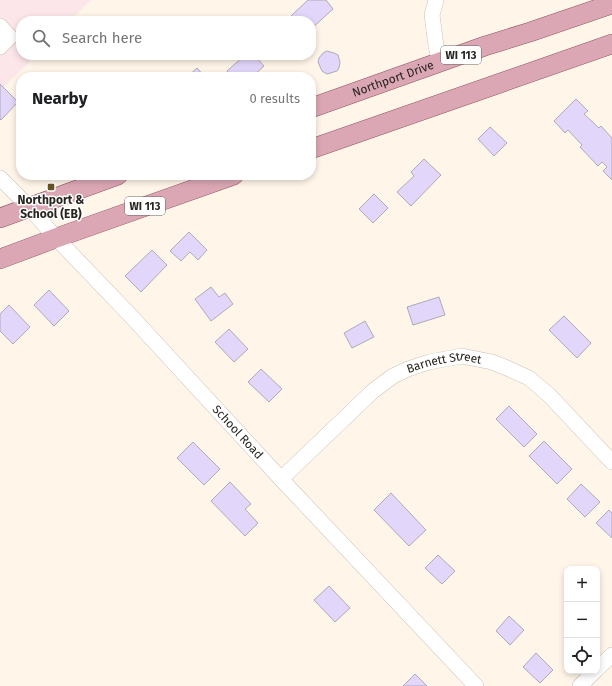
<!DOCTYPE html>
<html lang="en">
<head>
<meta charset="utf-8">
<style>
	:root { --surface:#fff; --page:#f6f6f6; --text:#202124; --muted:#757577; --line:#e0e0e0 }
	body { margin:0; font-family:"Fira Sans",sans-serif; background:var(--page); color:var(--text) }
	.controls { position:absolute; right:12px; bottom:12px; display:grid; overflow:hidden; border-radius:8px; box-shadow:0 2px 6px #0003 }
	.controls button { width:36px; height:36px; display:grid; place-items:center; padding:0; border:0; border-bottom:1px solid var(--line); background:var(--surface); color:var(--text); font:20px sans-serif }
	.list { margin:0; padding:0; list-style:none }
	h2 { display:flex; justify-content:space-between; align-items:center; height:52px; margin:0; padding:0 16px; font-size:17px }
	h2 small { font-size:13px; font-weight:400; color:var(--muted) }
	.icon { flex:none; width:22px; height:22px; fill:none; stroke:currentColor; stroke-width:2; stroke-linecap:round; stroke-linejoin:round }
	.map { position:relative; flex:none; width:612px; height:686px; overflow:hidden }
	.search { position:absolute; background:var(--surface); box-shadow:0 2px 6px #0003; left:16px; top:16px; width:300px; height:44px; display:flex; align-items:center; gap:10px; box-sizing:border-box; padding:0 14px; border-radius:16px; color:var(--muted); font-size:15px }
	.panel { position:absolute; background:var(--surface); box-shadow:0 2px 6px #0003; left:16px; top:72px; width:300px; height:108px; border-radius:16px }
	.map>svg:first-child { display:block }
	.education { fill:#fce6ea }
	.building { fill:#e2d6fa; stroke:#aeaab8 }
	.lines { fill:none; stroke-linecap:round; stroke-linejoin:round }
	.minor-casing { stroke:#cbc2b5; stroke-width:16 }
	.major-casing { stroke:#8e5461; stroke-width:20 }
	.minor { stroke:#fff; stroke-width:15 }
	.major { stroke:#dca7b5; stroke-width:19 }
	.poi-dot { fill:#685423; stroke:#fff; stroke-width:1.5 }
	.labels { text-anchor:middle; stroke-width:3; stroke-linejoin:round; paint-order:stroke }
	.shield { fill:#fff; stroke:#696764; stroke-width:1 }
	.shield-label { font-size:11px; font-weight:bold; fill:#292621 }
	.street-label { font-size:12px; fill:#292621; stroke:#fff }
	.poi-label { font-size:12px; font-weight:bold; fill:#292621; stroke:#fff }
</style>
</head>
<body>
<div class="map">
<svg width="612" height="686" viewBox="0 0 612 686">
	<rect width="100%" height="100%" fill="#fff5e8"/>
	<path class="education" d="M0,0h91l-21,21h-49v34h15l-36,36z"/>
	<path class="building" d="M308,0h18l7,9 -22,20v-8h-15l-5,-5z
		M327,51l7,2 4,2 2,7 -1,6 -2,3 -10,3 -5,-3 -4,-9 1,-4 4,-5z
		M245,55h9l10,11 -12,11h-20l-5,-6z
		M197,68l8,9h-18z
		M0,84l18,18 -17,18 -1,-1z
		M576,99l12,12 -4,3 15,14 2,-2 11,12v42l-9,-9 4,-4 -5,-5 -4,4 -18,-19 2,-2 -14,-15 -3,3 -11,-12z
		M490,127l17,16 -13,13 -16,-17z
		M424,159l17,16 -30,31 -14,-14 17,-16 -3,-4z
		M374,194l14,14 -15,15 -14,-14z
		M189,232l18,18 -9,10 -8,-8 -9,9 -11,-10z
		M152,250l15,15 -26,27 -16,-16z
		M211,287l8,10 6,-4 8,11 -22,17 -16,-22z
		M49,290l20,21 -15,15 -20,-21z
		M439,297l6,18 -32,10 -6,-18z
		M9,305l21,22 -17,17 -13,-13v-17z
		M564,316l27,27 -14,15 -28,-28z
		M365,321l9,16 -22,11 -8,-15z
		M229,329l19,20 -14,13 -19,-20z
		M261,369l21,20 -13,13 -21,-20z
		M509,406l28,28 -13,13 -28,-28z
		M544,441l28,28 -15,15 -28,-28z
		M193,442l27,27 -16,16 -27,-27z
		M230,482l21,22 -6,5 13,14 -13,13 -34,-35z
		M581,484l19,18 -15,15 -18,-18z
		M391,493l35,37 -17,16 -35,-36z
		M609,510l3,3v25l-16,-15z
		M438,555l17,16 -13,13 -17,-16z
		M329,586l21,22 -15,14 -21,-22z
		M509,616l15,14 -14,15 -14,-14z
		M536,653l17,17 -13,13 -17,-16z
		M415,674l12,12h-24z"/>
	<g class="lines">
		<g class="minor-casing">
			<g id="minor">
				<path d="M436,0l-4,15 4,31 4,17"/>
				<path d="M0,26l10,11 -10,10"/>
				<path id="s1" d="M0,178l29,29 27,31 74,77 151,164 195,207"/>
				<path id="s2" d="M281,479l92,-88 20,-15 15,-7 21,-7 33,-6 30,6 15,6 22,10 20,17 63,67"/>
				<path d="M597,669l15,-14"/>
				<path d="M580,686l15,-15"/>
			</g>
		</g>
		<g class="major-casing">
			<g id="major">
				<path id="s3" d="M311,108l174,-62 45,-14 82,-28"/>
				<path d="M311,149l301,-105"/>
				<path d="M0,218l118,-43"/>
				<path d="M0,259l56,-21 178,-63"/>
			</g>
		</g>
		<use href="#minor" class="minor"/>
		<use href="#major" class="major"/>
	</g>
	<rect class="poi-dot" x="47" y="183" width="8" height="8" rx="2"/>
	<g class="labels">
		<g class="shield">
			<rect x="441" y="46" width="40" height="18" rx="3"/>
			<rect x="125" y="197" width="40" height="18" rx="3"/>
		</g>
		<g class="shield-label">
			<text x="461" y="59">WI 113</text>
			<text x="145" y="210">WI 113</text>
		</g>
		<g class="street-label">
			<text dy="4" stroke="none"><textPath href="#s3" startOffset="87">Northport Drive</textPath></text>
			<text dy="4" stroke="none"><textPath href="#s2" startOffset="206">Barnett Street</textPath></text>
			<text dy="4" stroke="none"><textPath href="#s1" startOffset="348">School Road</textPath></text>
		</g>
		<g class="poi-label">
			<text x="51" y="204">Northport &amp;<tspan x="51" dy="14">School (EB)</tspan></text>
		</g>
	</g>
</svg>
<div class="controls">
<button>+</button>
<button>−</button>
<button><svg class="icon" aria-label="locate" viewBox="0 0 24 24"><circle cx="12" cy="12" r="6"/><path d="M12 2v4M12 18v4M2 12h4M18 12h4"/></svg></button>
</div>
<div class="search"><svg class="icon" aria-label="search" viewBox="0 0 24 24"><circle cx="10" cy="10" r="6"/><path d="M15 15l6 6"/></svg>Search here</div>
<section class="panel">
<h2>Nearby<small>0 results</small></h2>
<ul class="list">
</ul>
</section>
</div>
</body>
</html>
